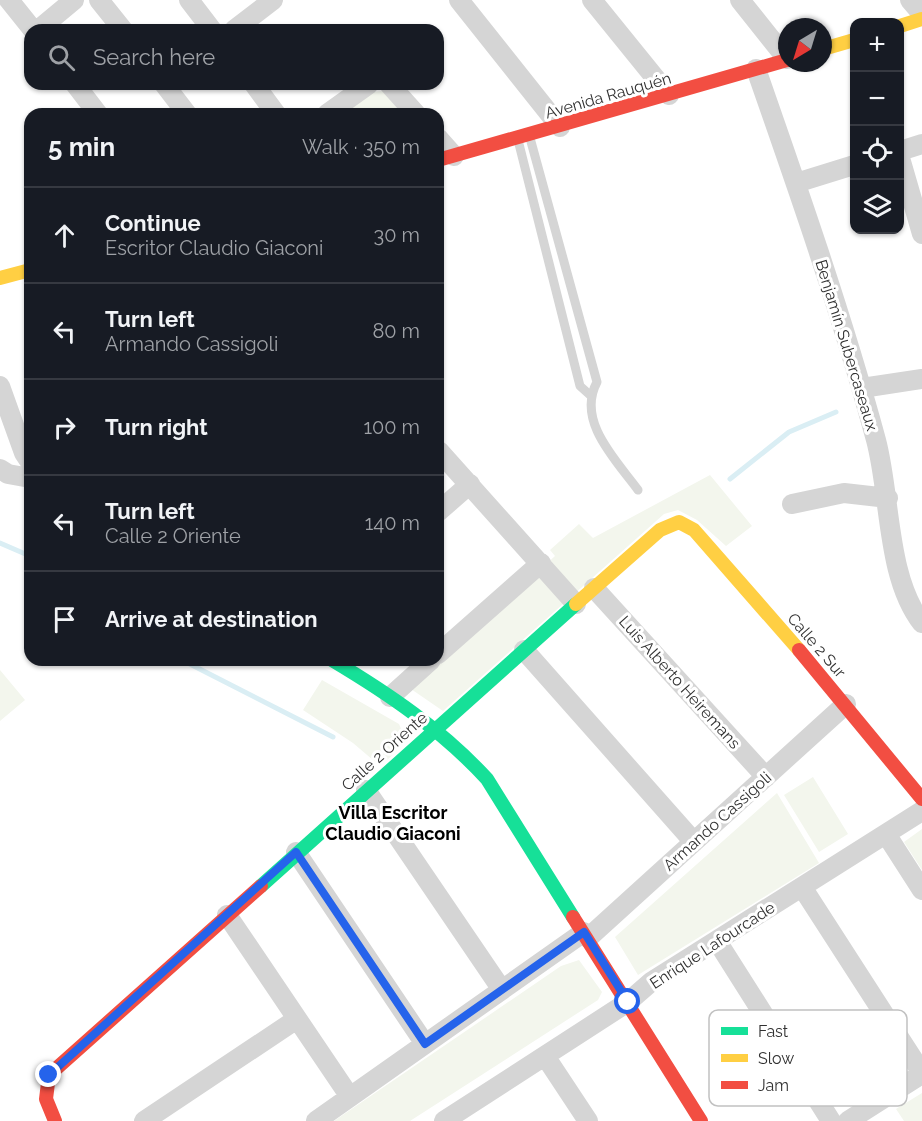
<!DOCTYPE html>
<html lang="en">
<head>
<meta charset="utf-8">
<style>
	:root { --surface:#171b24; --page:#242831; --text:#f1f3f6; --muted:#9ea1a6; --line:#363941 }
	body { margin:0; font-family:Raleway,sans-serif; background:var(--page); color:var(--text) }
	.controls { position:absolute; right:18px; top:18px; display:grid; overflow:hidden; border-radius:12px; box-shadow:0 2px 4px #0004 }
	.controls button { width:54px; height:54px; display:grid; place-items:center; padding:0; border:0; border-bottom:2px solid var(--line); background:var(--surface); color:var(--text); font:30px sans-serif }
	.compass { position:absolute; left:778px; top:18px; width:54px; height:54px; border-radius:50%; background:var(--surface); box-shadow:0 2px 4px #0004; rotate:218deg }
	.stop { position:absolute; width:18px; height:18px; margin:-14px; border:4px solid #2563eb; border-radius:50%; background:#fff }
	.stop.end { background:#2563eb; border-color:#fff; box-shadow:0 2px 6px #0008 }
	.list { margin:0; padding:0; list-style:none }
	h2 { display:flex; justify-content:space-between; align-items:center; height:78px; margin:0; padding:0 24px; font-size:26px }
	h2 small { font-size:20px; font-weight:400; color:var(--muted) }
	.list li { display:grid; grid-template-columns:39px 1fr auto; gap:18px; align-items:center; box-sizing:border-box; height:96px; padding:0 24px; border-top:2px solid var(--line) }
	.list b { display:block; font-size:22px; white-space:nowrap }
	.list p { margin:0; font-size:20px; white-space:nowrap; color:var(--muted) }
	.list em { font-size:20px; font-style:normal; color:var(--muted) }
	.icon { flex:none; width:33px; height:33px; fill:none; stroke:currentColor; stroke-width:2; stroke-linecap:round; stroke-linejoin:round }
	.map { position:relative; flex:none; width:922px; height:1121px; overflow:hidden }
	.search { position:absolute; background:var(--surface); box-shadow:0 2px 4px #0004; left:24px; top:24px; width:420px; height:66px; display:flex; align-items:center; gap:15px; box-sizing:border-box; padding:0 21px; border-radius:18px; color:var(--muted); font-size:22px }
	.panel { position:absolute; background:var(--surface); box-shadow:0 2px 4px #0004; left:24px; top:108px; width:420px; height:558px; border-radius:18px }
	.map>svg:first-child { display:block }
	.green { fill:#f3f6ed }
	.lines { fill:none; stroke-linecap:round; stroke-linejoin:round }
	.stream { stroke:#daeef4; stroke-width:5 }
	.lane { stroke:#d5d5d5; stroke-width:9 }
	.street { stroke:#d5d5d5; stroke-width:20 }
	.fast { stroke:#16e098; stroke-width:14 }
	.slow { stroke:#ffcf43; stroke-width:14 }
	.jam { stroke:#f24e42; stroke-width:14 }
	.route { stroke:#2563eb; stroke-width:8 }
	.labels { text-anchor:middle; stroke-width:6; stroke-linejoin:round; paint-order:stroke }
	.street-label { font-size:16px; fill:#313131; stroke:#fff }
	.neighbourhood-label { font-size:18px; font-weight:bold; fill:#000; stroke:#fff }
	.key { fill:#fff; stroke:#c1c1c1; stroke-width:1.5 }
	.key-label { font-size:16px; fill:#313131 }
</style>
</head>
<body>
<div class="map">
<svg width="922" height="1121" viewBox="0 0 922 1121">
	<rect width="100%" height="100%" fill="#fff"/>
	<path class="green" d="M384,91l18,23h-63l33,-22z
		M710,475l42,51 -26,20 -29,-26 -19,-10 -14,4 -221,197 -32,-22 144,-133 -5,-6 29,-26 14,14z
		M0,670l25,30 -25,21z
		M322,680l77,44c10,21 -4,29 -19,42l-27,-23 -50,-33z
		M813,777l35,57 -29,18 -35,-57z
		M777,793l42,70 -181,112 -23,-38z
		M922,829v41l-18,-28z
		M579,960l23,32 -4,8 -188,121h-76l227,-155z
		M922,1093v28h-18l-8,-12z"/>
	<g class="lines">
		<path class="stream" d="M730,479l59,-47 47,-20
			M0,543l30,13
			M182,660l151,77"/>
		<path class="lane" d="M530,138l67,244c-21,39 19,78 41,108
			M518,140l62,246 10,9"/>
		<path class="street" d="M9,0l24,30
			M99,0l24,30
			M189,0l23,30
			M459,0l101,127
			M592,0l77,95
			M740,0l47,59
			M910,0l12,14
			M38,30l36,-30
			M234,30l39,-30
			M756,69c43,123 86,246 120,371 15,56 10,137 46,183
			M75,84l23,30
			M164,84l23,30
			M254,84l22,30
			M389,84l27,30
			M327,114l42,-30
			M438,138l16,18
			M900,151l22,-7
			M900,158l22,76
			M796,183l58,-18
			M0,386l24,67 6,9
			M862,388l60,-9
			M439,451l137,153
			M0,469l8,5 22,4
			M792,504l52,-11 44,5
			M438,512l32,-28
			M594,588l172,189
			M524,650l170,192
			M438,654l103,-91
			M390,697l41,-37
			M366,790l136,200
			M886,834l36,56
			M296,852l129,192
			M802,887l120,186
			M227,915l123,182
			M588,938l258,-234
			M717,941l114,180
			M545,1056l43,65
			M144,1121l153,-102
			M316,1121l268,-189
			M444,1121l184,-119 23,-20 271,-171
			M848,1121l74,-47"/>
		<path class="fast" d="M332,660c57,34 110,70 155,119l86,138
			M261,886l315,-282"/>
		<path class="slow" d="M900,26l22,-7
			M823,49l31,-9
			M0,278l30,-8
			M576,604l84,-74 19,-8 15,8 105,120"/>
		<path class="jam" d="M438,160l349,-100
			M799,650l123,149
			M573,917l128,204
			M55,1121l-9,-22 3,-24 212,-189"/>
	</g>
	<g class="lines">
		<path class="route" d="M49,1075l247,-223 129,192 159,-112 44,70"/>
	</g>
	<g class="labels">
		<g class="street-label">
			<text transform="translate(608 95) rotate(-16)" y="6">Avenida Rauquén</text>
			<text transform="translate(847 345) rotate(73)" y="6">Benjamín Subercaseaux</text>
			<text transform="translate(817 645) rotate(49)" y="6">Calle 2 Sur</text>
			<text transform="translate(680 682) rotate(48)" y="6">Luis Alberto Heiremans</text>
			<text transform="translate(384 751) rotate(-42)" y="6">Calle 2 Oriente</text>
			<text transform="translate(717 821) rotate(-42)" y="6">Armando Cassigoli</text>
			<text transform="translate(712 945) rotate(-33)" y="6">Enrique Lafourcade</text>
		</g>
		<g class="neighbourhood-label">
			<text x="393" y="819">Villa Escritor<tspan x="393" dy="21">Claudio Giaconi</tspan></text>
		</g>
	</g>
	<rect x="709" y="1010" width="198" height="96" rx="9" class="key"/>
	<rect x="721" y="1027" width="27" height="8" fill="#16e098"/>
	<rect x="721" y="1054" width="27" height="8" fill="#ffcf43"/>
	<rect x="721" y="1081" width="27" height="8" fill="#f24e42"/>
	<g class="key-label">
		<text x="758" y="1037">Fast</text>
		<text x="758" y="1064">Slow</text>
		<text x="758" y="1091">Jam</text>
	</g>
</svg>
<div class="controls">
<button>+</button>
<button>−</button>
<button><svg class="icon" aria-label="locate" viewBox="0 0 24 24"><circle cx="12" cy="12" r="6"/><path d="M12 2v4M12 18v4M2 12h4M18 12h4"/></svg></button>
<button><svg class="icon" aria-label="layers" viewBox="0 0 24 24"><path d="M12 4l9 5-9 5-9-5zM3 14l9 5 9-5"/></svg></button>
</div>
<svg class="compass" viewBox="-18 -18 36 36"><path d="M0-13l5 13h-10z" fill="#e53935"/><path d="M0 13l5-13h-10z" fill="#9ea1a6"/></svg>
<div class="stop" style="left:628px;top:1002px"></div>
<div class="stop end" style="left:49px;top:1075px"></div>
<div class="search"><svg class="icon" aria-label="search" viewBox="0 0 24 24"><circle cx="10" cy="10" r="6"/><path d="M15 15l6 6"/></svg>Search here</div>
<section class="panel">
<h2>5 min<small>Walk · 350 m</small></h2>
<ul class="list">
<li><svg class="icon" aria-label="ahead" viewBox="0 0 24 24"><path d="M12 20V5M6 11l6-6 6 6"/></svg><div><b>Continue</b><p>Escritor Claudio Giaconi</p></div><em>30 m</em></li>
<li><svg class="icon" aria-label="left" viewBox="0 0 24 24"><path d="M17 20v-9H6M10 6l-5 5 5 5"/></svg><div><b>Turn left</b><p>Armando Cassigoli</p></div><em>80 m</em></li>
<li><svg class="icon" aria-label="right" viewBox="0 0 24 24"><path d="M7 20v-9h11M14 6l5 5-5 5"/></svg><div><b>Turn right</b></div><em>100 m</em></li>
<li><svg class="icon" aria-label="left" viewBox="0 0 24 24"><path d="M17 20v-9H6M10 6l-5 5 5 5"/></svg><div><b>Turn left</b><p>Calle 2 Oriente</p></div><em>140 m</em></li>
<li><svg class="icon" aria-label="arrive" viewBox="0 0 24 24"><path d="M6 21V4h12l-3 4 3 4H6"/></svg><div><b>Arrive at destination</b></div></li>
</ul>
</section>
</div>
</body>
</html>
